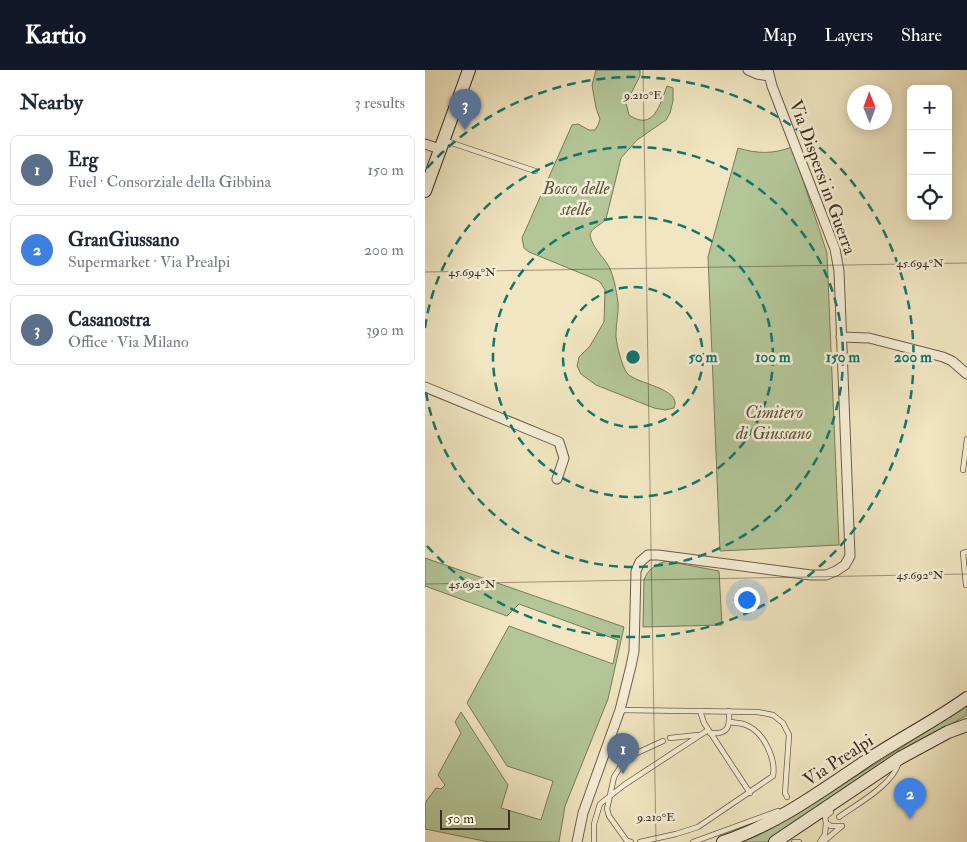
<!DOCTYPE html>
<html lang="en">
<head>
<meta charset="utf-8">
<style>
	:root { --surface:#fff; --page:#f6f6f7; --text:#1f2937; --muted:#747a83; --line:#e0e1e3; --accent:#111827 }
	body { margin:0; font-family:"IM FELL Double Pica",serif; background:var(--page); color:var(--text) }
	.controls { position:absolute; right:15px; top:15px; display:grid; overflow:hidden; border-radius:8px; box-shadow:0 2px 12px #0003 }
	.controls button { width:45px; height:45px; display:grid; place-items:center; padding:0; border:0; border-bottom:1px solid var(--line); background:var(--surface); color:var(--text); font:25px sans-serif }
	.compass { position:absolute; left:422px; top:15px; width:45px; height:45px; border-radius:50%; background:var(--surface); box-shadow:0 2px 12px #0003; rotate:359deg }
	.scale { position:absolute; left:15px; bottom:12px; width:70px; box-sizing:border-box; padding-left:5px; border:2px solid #3f2e22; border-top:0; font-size:14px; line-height:18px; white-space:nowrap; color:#3f2e22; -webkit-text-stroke:4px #f6efd7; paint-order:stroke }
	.you { position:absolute; left:321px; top:529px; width:18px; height:18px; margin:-12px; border:4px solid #fff; border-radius:50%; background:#1a73e8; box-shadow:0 0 0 8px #1a73e833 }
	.badge { display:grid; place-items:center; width:32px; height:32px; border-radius:50%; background:var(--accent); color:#fff; font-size:16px; font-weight:700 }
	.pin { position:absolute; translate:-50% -41px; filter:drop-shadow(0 1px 2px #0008) }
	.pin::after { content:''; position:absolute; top:26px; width:18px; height:15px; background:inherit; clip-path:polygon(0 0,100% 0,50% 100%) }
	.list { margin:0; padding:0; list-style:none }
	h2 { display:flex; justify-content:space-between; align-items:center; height:65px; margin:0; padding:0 20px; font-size:21px }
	h2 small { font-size:16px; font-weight:400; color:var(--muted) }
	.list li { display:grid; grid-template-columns:32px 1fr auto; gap:15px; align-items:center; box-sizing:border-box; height:70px; margin:0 10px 10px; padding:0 10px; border:1px solid var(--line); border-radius:8px }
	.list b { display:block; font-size:19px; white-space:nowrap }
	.list p { margin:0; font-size:16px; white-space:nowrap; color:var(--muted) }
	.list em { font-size:16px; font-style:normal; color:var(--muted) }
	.icon { flex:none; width:28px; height:28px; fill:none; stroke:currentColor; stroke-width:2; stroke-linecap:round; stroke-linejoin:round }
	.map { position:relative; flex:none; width:542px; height:772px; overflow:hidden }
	header { display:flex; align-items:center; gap:30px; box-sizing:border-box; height:70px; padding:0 25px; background:var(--accent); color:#fff }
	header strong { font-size:24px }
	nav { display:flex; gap:28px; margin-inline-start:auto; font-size:18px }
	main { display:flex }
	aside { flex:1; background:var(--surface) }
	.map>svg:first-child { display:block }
	.green { fill:#b3c698; stroke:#797a5d }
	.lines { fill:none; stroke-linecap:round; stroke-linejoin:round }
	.lane-casing { stroke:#6c5c4a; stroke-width:6 }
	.street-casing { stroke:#6c5c4a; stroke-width:11 }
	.secondary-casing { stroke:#3f2e22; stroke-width:14 }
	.lane { stroke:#f6efd7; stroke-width:4.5 }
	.street { stroke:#f6efd7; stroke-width:9 }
	.secondary { stroke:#f6efd7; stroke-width:12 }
	.ticks { fill:none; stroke:#3f2e22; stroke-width:1; stroke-opacity:0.45 }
	.ring { fill:none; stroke:#0f766e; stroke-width:2.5; stroke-dasharray:9 6 }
	.labels { text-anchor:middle; stroke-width:5; stroke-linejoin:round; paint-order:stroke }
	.street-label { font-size:18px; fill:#3f2e22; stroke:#f6efd7 }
	.park-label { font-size:18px; font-style:italic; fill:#5c5440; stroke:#f6efd7 }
	.ticks-label { font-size:12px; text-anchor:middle; fill:#3f2e22; stroke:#f6efd7; stroke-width:5; stroke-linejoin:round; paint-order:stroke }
	.centre { fill:#0f766e; stroke:#f6efd7; stroke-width:2.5 }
	.ring-label { font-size:15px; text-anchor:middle; font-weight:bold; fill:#0f766e; stroke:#f6efd7; stroke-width:5; stroke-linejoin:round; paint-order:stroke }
</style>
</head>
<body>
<header>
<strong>Kartio</strong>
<nav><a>Map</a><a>Layers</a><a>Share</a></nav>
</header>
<main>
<aside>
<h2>Nearby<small>3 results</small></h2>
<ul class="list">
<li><span class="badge" style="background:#5c6f8a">1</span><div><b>Erg</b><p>Fuel · Consorziale della Gibbina</p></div><em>150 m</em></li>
<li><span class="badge" style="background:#3f7fe0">2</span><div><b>GranGiussano</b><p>Supermarket · Via Prealpi</p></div><em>200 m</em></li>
<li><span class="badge" style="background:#5c6f8a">3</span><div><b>Casanostra</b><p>Office · Via Milano</p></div><em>390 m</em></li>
</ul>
</aside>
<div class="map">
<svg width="542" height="772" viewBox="0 0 542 772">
	<rect width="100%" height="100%" fill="#f1e6c1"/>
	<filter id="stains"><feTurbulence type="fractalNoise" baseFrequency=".004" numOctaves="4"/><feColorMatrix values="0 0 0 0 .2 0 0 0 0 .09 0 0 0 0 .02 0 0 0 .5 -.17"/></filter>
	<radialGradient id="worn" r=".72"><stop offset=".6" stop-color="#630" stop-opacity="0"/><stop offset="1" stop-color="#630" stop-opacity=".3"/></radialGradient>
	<path class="green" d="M171,0h44v6l-14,27 3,12c25,17 31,-11 38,-29l6,2v13l-3,12 -4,7 -29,20 -16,18 -15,61c-5,6 -15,9 -16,16 2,12 12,20 18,30 6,10 8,25 10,37 1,10 -2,21 -2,31 -1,7 6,34 11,40 8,11 56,15 47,35l-9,2 -11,-2 -58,-23 -15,-11 -4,-8 2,-9 11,-11 14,-24 1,-32 -5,-8 -5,-3 -66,-27 -5,-4 -2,-10 50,-113 6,-1 11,6h6l3,-5 2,-6 -4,-11 -4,-23z
		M367,77l35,106 12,292 -119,6 -12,-294 30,-109c20,6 35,6 54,-1z
		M0,488l199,69 -16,72 -43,107 -6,36h-70l-64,-13v-26l11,-15 5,1 4,-4 -7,-10 23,-42 -6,-11 6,-10 47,73 -7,23 40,12 12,-39 -46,-15 -40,-63 42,-77 104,38 5,-24 -99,-36 -12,12 -82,-30z
		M241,491l53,10 3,54 -79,2 1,-47c4,-11 11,-15 22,-19z
		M542,636v9l-45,26 -155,101h-28l15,-5 36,-19z"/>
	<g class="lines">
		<g class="lane-casing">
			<path id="lane" d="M21,71l89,30
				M538,400l4,-31
				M541,515l-3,-32 4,-1
				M195,640l138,2 15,3 10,8 6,12 -4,58 2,4
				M275,641l4,12 46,70
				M285,663c18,2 20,-6 19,-22
				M245,668l28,-3
				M406,742l-6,5 1,6 5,3h11
				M414,747c18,-13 54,-32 60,-55
				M169,772v-18l6,-20 24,-19 84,-55
				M206,772l-4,-1 -18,-25 -2,-7 7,-32 12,-19 37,-17
				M215,772l36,-8 22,-7 75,-51c3,-17 -9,-44 -27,-51 -4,-2 -11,-2 -16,-3
				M268,772l85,-31
				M369,772h5
				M395,772l5,-8 1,-11
				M398,772l19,-16"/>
		</g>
		<g class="street-casing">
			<path id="street" d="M323,0l9,4 12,2
				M0,74l15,5
				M416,267l28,1 74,19 9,4 15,13
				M0,317l134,55 5,16 -7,21
				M152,772l6,-29 37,-103 11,-44 3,-15 2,-80 4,-9 8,-7h10l153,20h15l10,-4 9,-6 5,-9 -10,-260 -1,-25 -4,-22 -63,-163 -4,-16"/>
		</g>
		<g class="secondary-casing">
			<path id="secondary" d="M0,121l44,-121
				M298,772c54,-18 97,-50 143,-81 33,-22 69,-40 101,-63
				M350,772l125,-84 48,-26 19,-7"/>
		</g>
		<use href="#lane" class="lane"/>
		<use href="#street" class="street"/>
		<use href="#secondary" class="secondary"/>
	</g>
	<path class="ticks" d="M218,0l13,772M0,202l542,-9M0,514l542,-10"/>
	<g class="ring">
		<circle cx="208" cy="287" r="70"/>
		<circle cx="208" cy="287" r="140"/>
		<path d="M0 258A210 210 0 1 1 0 316"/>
		<path d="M2 98A280 280 0 1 1 2 476"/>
	</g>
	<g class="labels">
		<g class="street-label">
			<text transform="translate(398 107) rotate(70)" y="6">Via Dispersi in Guerra</text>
			<text transform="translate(413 690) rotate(-33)" y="6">Via Prealpi</text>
		</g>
		<g class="park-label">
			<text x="151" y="124">Bosco delle<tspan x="151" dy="21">stelle</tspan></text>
			<text x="349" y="348">Cimitero<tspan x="349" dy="21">di Giussano</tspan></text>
		</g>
	</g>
	<g class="ticks-label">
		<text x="218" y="29">9.210°E</text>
		<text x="495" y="197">45.694°N</text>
		<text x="47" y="206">45.694°N</text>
		<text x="495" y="509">45.692°N</text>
		<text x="47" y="518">45.692°N</text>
		<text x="231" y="751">9.210°E</text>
	</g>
	<circle cx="208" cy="287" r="8" class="centre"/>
	<g class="ring-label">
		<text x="278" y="292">50 m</text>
		<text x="348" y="292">100 m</text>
		<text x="418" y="292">150 m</text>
		<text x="488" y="292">200 m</text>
	</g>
	<rect width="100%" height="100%" filter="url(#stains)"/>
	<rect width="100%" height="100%" fill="url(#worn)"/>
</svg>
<div class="controls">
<button>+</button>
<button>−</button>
<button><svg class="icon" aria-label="locate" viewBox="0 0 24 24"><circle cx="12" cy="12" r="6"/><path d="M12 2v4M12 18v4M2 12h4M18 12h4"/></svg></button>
</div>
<svg class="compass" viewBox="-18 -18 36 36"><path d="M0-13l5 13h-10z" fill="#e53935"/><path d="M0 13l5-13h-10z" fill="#747a83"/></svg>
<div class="scale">50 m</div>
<div class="you"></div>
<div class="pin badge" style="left:198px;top:704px;background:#5c6f8a">1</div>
<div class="pin badge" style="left:485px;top:749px;background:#3f7fe0">2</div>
<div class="pin badge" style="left:40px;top:60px;background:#5c6f8a">3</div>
</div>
</main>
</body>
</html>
